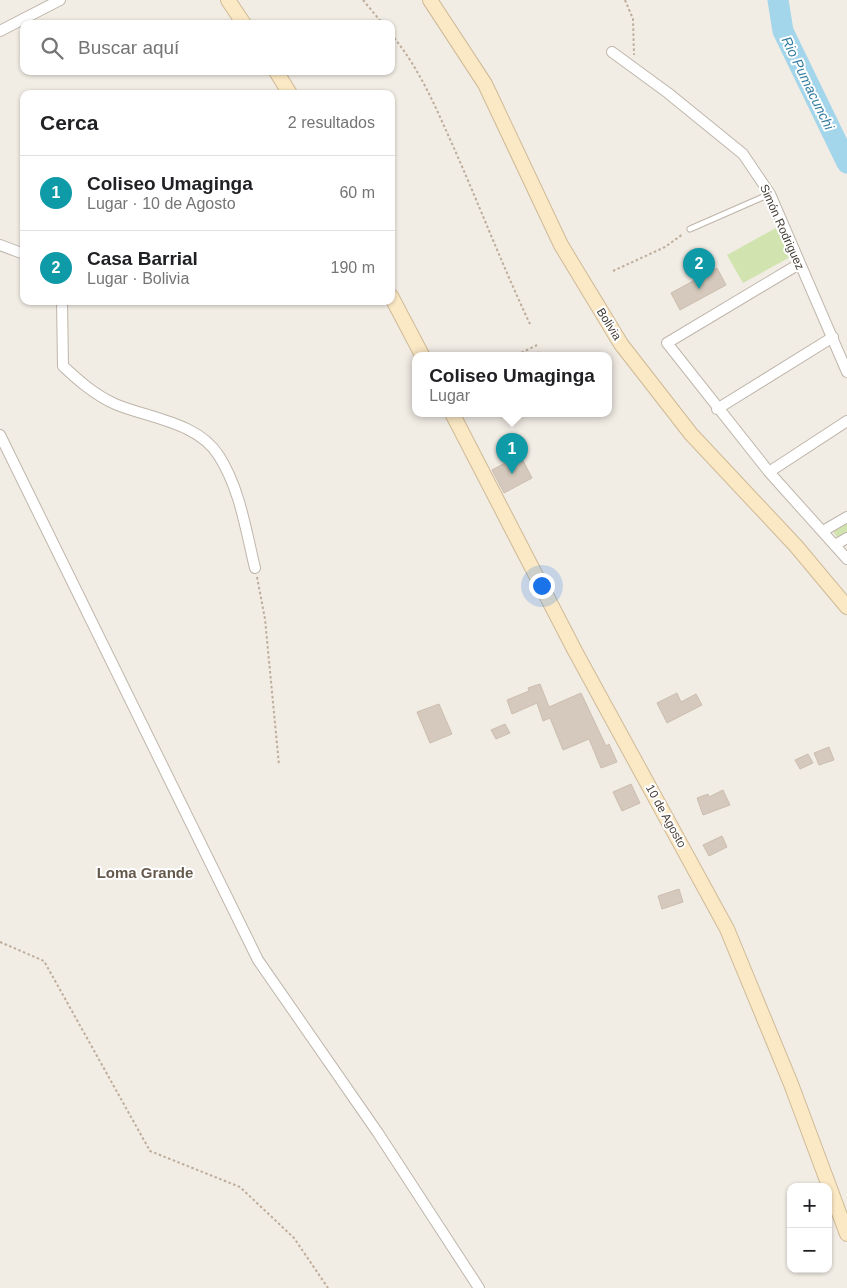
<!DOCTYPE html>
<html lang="es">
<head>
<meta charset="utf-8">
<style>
	:root { --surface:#fff; --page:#f2f2f2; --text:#202124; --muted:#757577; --line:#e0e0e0; --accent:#0f766e }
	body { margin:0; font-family:Arial,sans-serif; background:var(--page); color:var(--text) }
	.controls { position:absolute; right:15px; bottom:15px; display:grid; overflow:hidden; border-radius:10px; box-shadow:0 1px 4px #0004 }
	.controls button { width:45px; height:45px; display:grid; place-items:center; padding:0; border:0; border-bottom:1px solid var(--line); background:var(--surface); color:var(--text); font:25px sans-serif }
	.you { position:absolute; left:541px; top:585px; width:18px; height:18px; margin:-12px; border:4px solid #fff; border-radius:50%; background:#1a73e8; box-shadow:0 0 0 8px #1a73e833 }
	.badge { display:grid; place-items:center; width:32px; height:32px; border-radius:50%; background:var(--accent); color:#fff; font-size:16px; font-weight:700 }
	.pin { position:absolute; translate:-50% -41px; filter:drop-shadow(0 1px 2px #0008) }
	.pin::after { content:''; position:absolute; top:26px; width:18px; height:15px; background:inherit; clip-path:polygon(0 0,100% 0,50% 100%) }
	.popup { position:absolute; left:412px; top:352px; width:200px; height:65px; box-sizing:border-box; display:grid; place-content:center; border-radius:10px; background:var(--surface); filter:drop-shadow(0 1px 4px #0005); font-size:16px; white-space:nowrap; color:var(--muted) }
	.popup b { font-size:19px; color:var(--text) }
	.popup::after { content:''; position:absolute; left:50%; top:100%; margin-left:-10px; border:10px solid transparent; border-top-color:var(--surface) }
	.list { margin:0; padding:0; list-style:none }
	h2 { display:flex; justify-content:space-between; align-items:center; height:65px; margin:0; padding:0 20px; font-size:21px }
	h2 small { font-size:16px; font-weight:400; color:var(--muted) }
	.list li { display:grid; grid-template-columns:32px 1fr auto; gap:15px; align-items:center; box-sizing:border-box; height:75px; padding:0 20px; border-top:1px solid var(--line) }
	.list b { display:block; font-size:19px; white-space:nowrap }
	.list p { margin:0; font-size:16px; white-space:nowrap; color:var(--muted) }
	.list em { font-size:16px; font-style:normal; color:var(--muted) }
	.icon { flex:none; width:28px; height:28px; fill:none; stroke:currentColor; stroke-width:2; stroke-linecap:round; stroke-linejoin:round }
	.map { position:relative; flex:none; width:847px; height:1288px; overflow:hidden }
	.search { position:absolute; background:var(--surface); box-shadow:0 1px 4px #0004; left:20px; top:20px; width:375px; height:55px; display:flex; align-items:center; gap:12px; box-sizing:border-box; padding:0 18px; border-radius:10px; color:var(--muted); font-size:19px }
	.panel { position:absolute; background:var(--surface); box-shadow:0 1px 4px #0004; left:20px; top:90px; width:375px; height:215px; border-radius:10px }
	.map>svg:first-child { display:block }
	.green { fill:#d1e4af }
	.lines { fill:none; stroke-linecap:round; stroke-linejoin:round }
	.river { stroke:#a3d5eb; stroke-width:21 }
	.building { fill:#d5c9bd; stroke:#ccbeae }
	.lane-casing { stroke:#bfb6ab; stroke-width:7 }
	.street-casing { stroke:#bfb6ab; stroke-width:12 }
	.secondary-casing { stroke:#cfba97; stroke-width:16 }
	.path { stroke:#bdad9a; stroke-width:2; stroke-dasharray:2.5 2.5; stroke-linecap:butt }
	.lane { stroke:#fff; stroke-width:5 }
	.street { stroke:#fff; stroke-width:10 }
	.secondary { stroke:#fbe8c4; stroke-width:14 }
	.labels { text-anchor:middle; stroke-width:4; stroke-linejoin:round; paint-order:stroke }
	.street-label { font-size:12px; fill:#433c35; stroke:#fff }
	.water-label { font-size:14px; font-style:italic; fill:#337da0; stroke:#fff }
	.quarter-label { font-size:15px; font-weight:bold; fill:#65594c; stroke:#fff }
</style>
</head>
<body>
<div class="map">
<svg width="847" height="1288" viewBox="0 0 847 1288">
	<rect width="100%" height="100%" fill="#f1ece4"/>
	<path class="green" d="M776,228l16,28 -49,27 -16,-28z
		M847,523v10l-9,6 -5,-8z"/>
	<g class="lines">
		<path class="river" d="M778,0l5,31 64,132"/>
	</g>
	<path class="building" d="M717,268l9,17 -46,25 -9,-17z
		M520,455l12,23 -28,15 -12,-23z
		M540,684l9,23 32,-14 25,53 3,-2 8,18 -16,6 -12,-29 -26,11 -13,-32 -7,3 -6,-18 -25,11 -5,-14 22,-9 -1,-3z
		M677,693l4,9 15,-8 6,11 -35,18 -10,-20z
		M439,704l13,30 -22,9 -13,-31z
		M505,724l5,9 -14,6 -5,-9z
		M829,747l5,13 -15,5 -5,-12z
		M808,754l5,9 -13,6 -5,-9z
		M631,784l9,19 -18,8 -9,-19z
		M723,790l7,15 -27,10 -6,-17 11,-4 1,3z
		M722,836l5,11 -18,9 -6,-11z
		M679,889l4,13 -21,7 -4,-13z"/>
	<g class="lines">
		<g class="lane-casing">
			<path id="lane" d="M690,229l80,-35"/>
		</g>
		<g class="street-casing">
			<path id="street" d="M0,31l60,-31
				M612,52l56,41 75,61 27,40 77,178
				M0,245l24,9
				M799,264l-132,79 102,129 78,87
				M62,301l1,65c16,15 32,29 52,38 33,14 83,18 104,52 21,33 27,75 36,112
				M717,409l116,-72
				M0,435l258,525 120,173 101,155
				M769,472l78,-51
				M823,531l24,-14
				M835,545l12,-7"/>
		</g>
		<g class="secondary-casing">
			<path id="secondary" d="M228,0l16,24
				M430,0l55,84 76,161 60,99 70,90 105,112 51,61
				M276,71l14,23
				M391,296l31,59
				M452,413l123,238 152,278 64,155 56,150"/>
		</g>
		<path class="path" d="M363,0l20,24
			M625,0l8,19 1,36
			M391,34c26,31 42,67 58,103 28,62 52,126 81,187
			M613,271l52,-24 18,-13
			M517,355l20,-10
			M532,355l8,-3
			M257,577l8,42 14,146
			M0,942l44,19 106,190 90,36 54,51 34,50"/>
		<use href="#lane" class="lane"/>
		<use href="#street" class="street"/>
		<use href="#secondary" class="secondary"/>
	</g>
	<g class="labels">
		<g class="street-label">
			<text transform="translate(782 227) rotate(66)" y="4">Simón Rodriguez</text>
			<text transform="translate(609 324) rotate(58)" y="4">Bolivia</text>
			<text transform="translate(666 816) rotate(61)" y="4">10 de Agosto</text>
		</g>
		<g class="water-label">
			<text transform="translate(808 83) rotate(64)" y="5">Rio Pumacunchi</text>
		</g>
		<g class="quarter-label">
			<text x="145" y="878">Loma Grande</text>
		</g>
	</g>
</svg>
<div class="controls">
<button>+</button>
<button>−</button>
</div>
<div class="you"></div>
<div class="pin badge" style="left:512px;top:474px;background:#0f9aa8">1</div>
<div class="popup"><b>Coliseo Umaginga</b>Lugar</div>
<div class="pin badge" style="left:699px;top:289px;background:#0f9aa8">2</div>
<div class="search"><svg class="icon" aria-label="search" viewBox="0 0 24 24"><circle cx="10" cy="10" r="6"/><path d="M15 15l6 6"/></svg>Buscar aquí</div>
<section class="panel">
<h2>Cerca<small>2 resultados</small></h2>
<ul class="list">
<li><span class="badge" style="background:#0f9aa8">1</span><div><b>Coliseo Umaginga</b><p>Lugar · 10 de Agosto</p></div><em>60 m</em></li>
<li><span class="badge" style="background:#0f9aa8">2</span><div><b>Casa Barrial</b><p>Lugar · Bolivia</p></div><em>190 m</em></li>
</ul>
</section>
</div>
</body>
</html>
